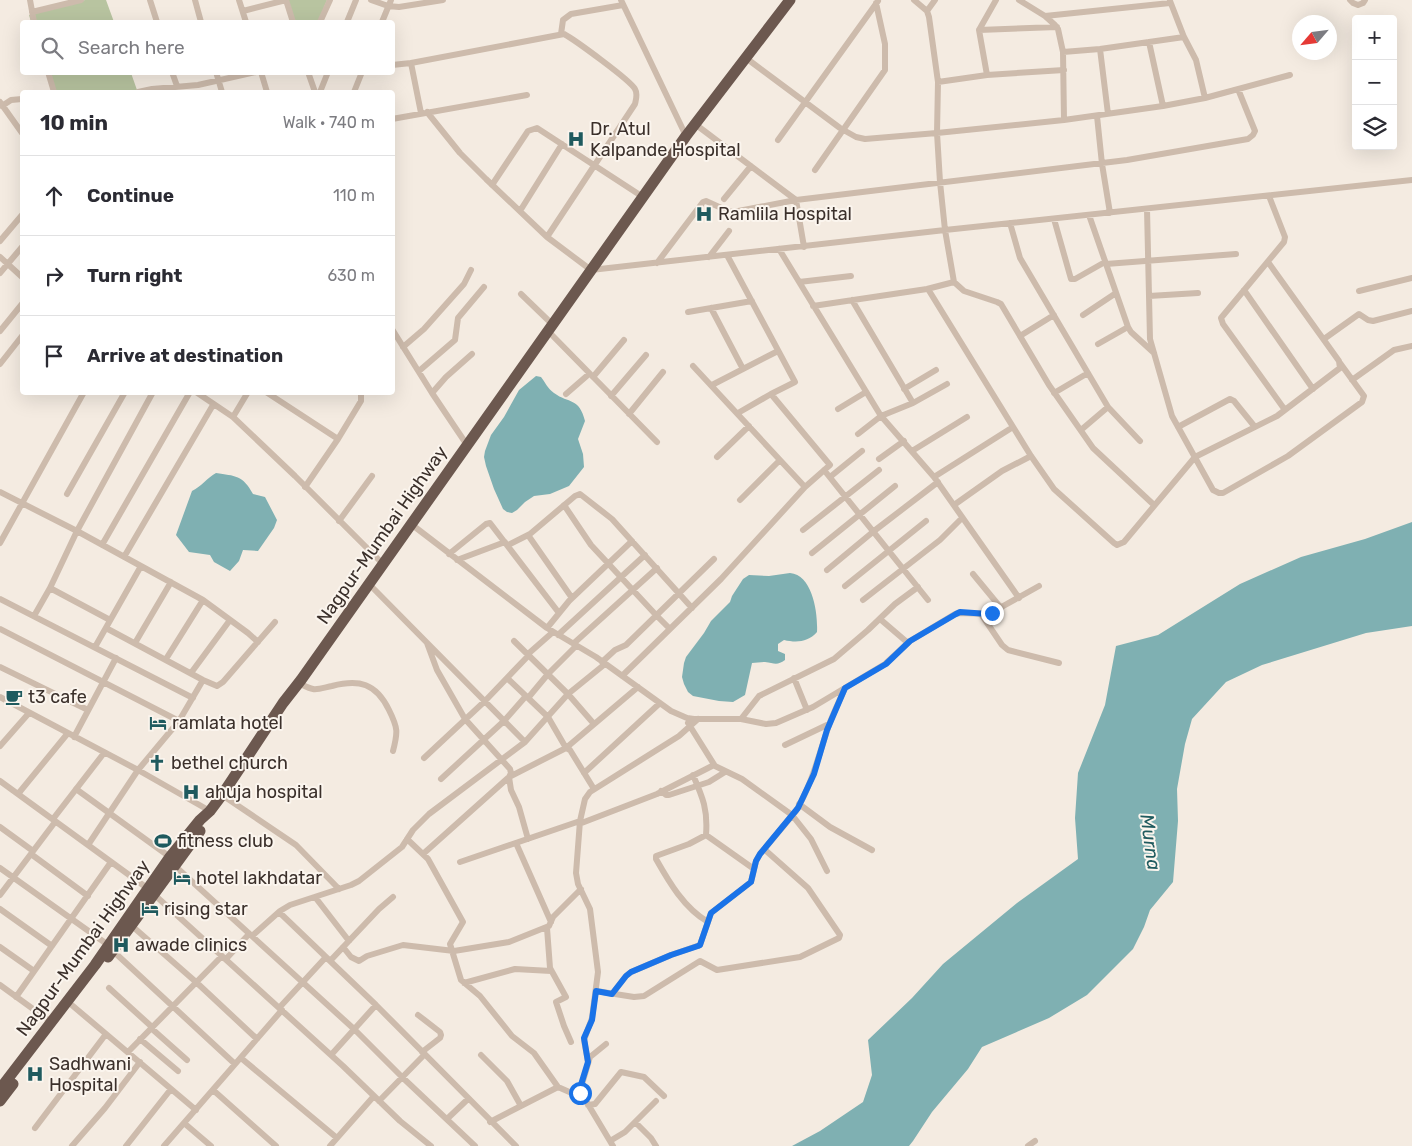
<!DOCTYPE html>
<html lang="en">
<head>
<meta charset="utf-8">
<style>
	:root { --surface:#fff; --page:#f2f2f3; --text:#2b2b33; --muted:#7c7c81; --line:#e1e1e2 }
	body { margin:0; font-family:Rubik,sans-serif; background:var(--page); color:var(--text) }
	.controls { position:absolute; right:15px; top:15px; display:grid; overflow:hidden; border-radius:5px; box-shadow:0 5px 20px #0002 }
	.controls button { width:45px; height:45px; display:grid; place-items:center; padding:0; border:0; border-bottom:1px solid var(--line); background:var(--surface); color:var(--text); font:25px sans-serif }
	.compass { position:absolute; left:1292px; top:15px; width:45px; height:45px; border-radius:50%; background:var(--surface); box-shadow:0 5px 20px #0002; rotate:242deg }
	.stop { position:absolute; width:15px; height:15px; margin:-11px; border:4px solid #1a73e8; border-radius:50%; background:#fff }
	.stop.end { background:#1a73e8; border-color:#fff; box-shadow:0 1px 5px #0008 }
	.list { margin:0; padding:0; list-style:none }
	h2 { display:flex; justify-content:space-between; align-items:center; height:65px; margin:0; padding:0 20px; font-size:21px }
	h2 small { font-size:16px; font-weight:400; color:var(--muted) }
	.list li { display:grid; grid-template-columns:32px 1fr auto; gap:15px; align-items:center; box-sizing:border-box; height:80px; padding:0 20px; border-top:1px solid var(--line) }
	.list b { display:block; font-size:19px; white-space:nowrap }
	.list em { font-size:16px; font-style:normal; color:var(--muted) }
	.icon { flex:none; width:28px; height:28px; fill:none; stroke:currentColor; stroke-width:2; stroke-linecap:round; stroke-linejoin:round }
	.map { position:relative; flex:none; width:1412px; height:1146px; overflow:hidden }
	.search { position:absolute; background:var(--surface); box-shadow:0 5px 20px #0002; left:20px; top:20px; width:375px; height:55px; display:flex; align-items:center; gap:12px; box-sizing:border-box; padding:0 18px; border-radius:5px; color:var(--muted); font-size:19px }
	.panel { position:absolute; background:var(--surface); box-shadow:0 5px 20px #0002; left:20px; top:90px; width:375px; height:305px; border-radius:5px }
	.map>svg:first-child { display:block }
	.green { fill:#b8c4a0 }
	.water { fill:#7fb0b2 }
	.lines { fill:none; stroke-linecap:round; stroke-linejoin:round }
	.minor { stroke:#cdbbac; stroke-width:6 }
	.trunk { stroke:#6c584f; stroke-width:11 }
	.route { stroke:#1a73e8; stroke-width:6 }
	.labels { text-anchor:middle; stroke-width:4; stroke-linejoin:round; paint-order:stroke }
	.poi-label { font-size:18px; fill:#3b302b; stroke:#fbf5ee; text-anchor:start }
	.street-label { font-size:18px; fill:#3b302b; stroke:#fbf5ee }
	.water-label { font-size:19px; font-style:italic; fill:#1f5a5e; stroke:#fbf5ee }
</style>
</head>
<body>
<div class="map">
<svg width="1412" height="1146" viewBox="0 0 1412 1146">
	<rect width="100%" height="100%" fill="#f4ebe1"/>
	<path class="green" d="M85,0h21l8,22h-83l-2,-7z
		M288,0h39l-9,22h-23z
		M47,73h84l6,17 -2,2h-78z"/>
	<path class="water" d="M536,376l5,1c4,5 7,12 13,16 15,11 25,4 31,28l-7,18 5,15 1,13 -15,19 -19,8 -16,2 -9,6 -8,8 -5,3 -5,-1 -4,-3 -9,-20 -8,-23 -2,-9 1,-6 6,-16 13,-18 15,-27z
		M216,473c19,3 27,2 37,21l12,3 12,23 -3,8 -16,23 -15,-1 -4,11 -9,10 -16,-9 -4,-7 -21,-3 -13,-17 16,-44c10,-5 15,-13 24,-18z
		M1412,522v104l-46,7 -104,32 -36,17 -34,37 -7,25 -8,45 1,32 -5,61 -23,28 -6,17 -11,22 -46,46 -38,23 -67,29 -14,22 -36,43 -19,29 -4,5h-117l28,-15 43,-29 9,-27 -4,-35 44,-42 31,-34 74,-61 61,-44 -3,-41 3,-45 27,-68 11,-59 42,-11 82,-51 61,-27 64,-18z
		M790,573c23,2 28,41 27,59 -9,10 -20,11 -33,8l-6,4v7l7,3v6c-8,6 -11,3 -20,2 -4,0 -9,1 -13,1l-7,32 -12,7 -14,-1 -26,-5 -5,-4 -4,-8 -2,-7 2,-14 2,-6 18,-24 7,-12 19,-19 2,-6 11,-17 6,-4 20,1z"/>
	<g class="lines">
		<path class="minor" d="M30,0l4,22
			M150,0l7,22
			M195,0l6,22
			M239,0l7,22
			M371,0l17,6 11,1 44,-7
			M621,0l65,136
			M1019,0l26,16 10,9 3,4 5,23 1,68
			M1350,0l3,3 5,2 5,-2 2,-3
			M1170,1l14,36 12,23 9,38
			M243,11l43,-11 7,22
			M927,11l8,-11
			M32,12l49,-12
			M1045,16l125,-13
			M320,22l10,-22
			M347,22l9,-22
			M382,22l9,-22
			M979,30l78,-3
			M561,34l2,-14 8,-6 52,-9
			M1149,42l14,64
			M1100,49l8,65
			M1063,52l37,-3 84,-12
			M746,58l94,70 16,9 9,2 72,-6 127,-13 99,-14 42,-8 85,-23
			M411,63l10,50
			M392,65l19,-2 153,-29c11,6 66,46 71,55 3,5 1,10 0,15l-88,133
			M48,72l6,20
			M172,72l5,14
			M216,72l6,20
			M261,72l6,20
			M308,72l7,20
			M987,75l-8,-45 17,-30
			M938,82l49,-7 77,-5
			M138,92l14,-3 46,-4 58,-13
			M320,92l8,-20
			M354,92l8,-20
			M0,102l22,31
			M2,106l9,-6 11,-1
			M427,112l33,41 26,26 61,58 44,33 354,-40 467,-50
			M1097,116l5,48 8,49
			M392,119l135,-24
			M695,124l101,76 8,47
			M778,140l100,-139
			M815,170l70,-100v-26l-9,-41
			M492,185l36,-54 9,-3 106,69
			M1269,196l16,41 -1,5 -63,76 2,6 62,86
			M724,199l27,-33
			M1147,209l3,130 22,77 41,74 6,3h4l65,-37 74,-54 2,-6 -24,-33
			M520,211l42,-67
			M1089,215l39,112 3,5 23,21
			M1054,219l17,60h4l30,-17
			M1010,223l10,35 88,149 32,34
			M0,241l22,-26
			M779,249l102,167 32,-13 34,-19
			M0,257l22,20
			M709,257l20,-26
			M657,263l46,-61 3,-1 22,10 5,1 63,-12 331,-40 121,-21 5,-4 2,-4 -17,-42
			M1106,264l130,-10
			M0,273l22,-26
			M799,282l52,-6
			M954,282l10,9 33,11 4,2 48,81 44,63 61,57
			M928,289l103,167 23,33 60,54 3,2 7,-3 71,-85 82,-41 63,-48 -1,-7 -71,-99
			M1244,290l69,99
			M1359,291l53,-13
			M521,294l31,30
			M1149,296l49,-3
			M852,300l61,103
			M813,306l114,-17 27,-7 -9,-52 -5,-48 -3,-49 1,-51 -9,-65 -2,-6 -13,-11
			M711,308l32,61
			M688,312l64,-11
			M1083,315l33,-22
			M392,329l40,64 35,52
			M0,331l22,-27
			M548,331l109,111
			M1020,336l34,-21
			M1324,339l35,-25 9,6 5,1 39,-10
			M1098,344l30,-17
			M403,347l21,-18 40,-45 7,-14
			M0,364l22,-28
			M693,366l112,121
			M419,371l36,-31 3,-22 26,-31
			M593,377l31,-37
			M1352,380l42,-30 18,-4
			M712,385l66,-34
			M904,389l32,-19
			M196,392l37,25 62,59 88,88
			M266,392l72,47
			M432,393l14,-16 26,-23
			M1054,393l34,-20
			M566,394l23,-20
			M611,396l35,-41
			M838,409l28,-17
			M738,413l33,-19
			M629,414l34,-42
			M233,417l15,-25
			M1178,427l52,-28 4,2 21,26
			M1081,430l27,-23
			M858,434l23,-18 53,61 85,121
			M912,451l55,-34
			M717,457l32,-31
			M879,459l25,-18
			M824,470l104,130
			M830,477l32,-26
			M934,477l79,-50
			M305,487l33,-48 23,-38v-9
			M0,492l77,39 126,69 45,33 10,9
			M67,494l58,-102
			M740,500l40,-40
			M564,505l27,40 65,70 14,14
			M954,505l48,-34 29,-15
			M339,521l33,-45
			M411,524l136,104 49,29 75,54 16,7 7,1h47l25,5 10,-1 37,-16 72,-43 25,-23 45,-27 5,-1 29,1 50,-28
			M803,530l76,-60
			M528,535l44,63
			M0,543l84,-151
			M102,545l88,-153
			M508,545l22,-11 45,-38 5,-2 32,25 80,89
			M812,553l83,-67
			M449,554l37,-30 4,-1 69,90
			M124,557l89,-152
			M457,560l48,-18
			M827,570l47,-39 64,-49
			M973,574l28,34
			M369,584l156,158
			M845,586l81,-65
			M50,588l60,32
			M0,599l193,99
			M863,600l77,-60 22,-22
			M981,614l21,31 6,5 51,13
			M34,616l16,-28 27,-57 76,-139
			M880,619l28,24
			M106,628l97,52 14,6 6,-4 52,-60
			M547,628l22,-27 63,-60
			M0,629l179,92
			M558,635l87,-80
			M514,641l54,53 26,30
			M135,643l36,-61
			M573,644l84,-76
			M95,647l46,-81
			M528,654l25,-22
			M166,659l37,-59
			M602,662l13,-12 11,-5 88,-86
			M0,667l88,43
			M191,673l39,-53
			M622,676l99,-97 84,-92 25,-22 -59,-71 24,-12 -68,-127
			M507,678l41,39 18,31 72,-61
			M794,678l13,32
			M298,683c5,2 10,5 15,6 5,1 13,-2 19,-3 27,-7 44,-3 57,24 9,18 9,22 4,41
			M0,697l138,73 72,41
			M528,698l20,-24 28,-28
			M741,719l18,-23 75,-37 34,-29 27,-26 23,-17
			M688,723l27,43 27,13 50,36 19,24 16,32
			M74,737l42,-79
			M785,745l44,-21
			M0,746l29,-33
			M424,758l61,-57 44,-46
			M584,773l76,-70
			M693,775c10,23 15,35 13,60
			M441,779l63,-58 22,-25
			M0,781l147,107 196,178 57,55 31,25
			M76,789l94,68
			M661,791l5,4h3l40,-13 16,-10
			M18,794l50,-61
			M222,795l74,50 43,44
			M799,804l31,23 42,23
			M53,819l51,-66
			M579,824l78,-30 57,-29
			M0,827l33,24
			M407,839l21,20 35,63 -13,22 11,36 19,16 32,40 22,17 24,34 25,11
			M528,839l-9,-32 -8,-17 -2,-13 57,-29 4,2 24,39
			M516,843l35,79
			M88,845l50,-75 41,-49 24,-41
			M31,854l57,42
			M423,854l86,-77 2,-4 -1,-4 -45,-50 -28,-49 -10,-27
			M460,862l120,-41
			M175,866l179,163 48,48 73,69
			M0,868l111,79
			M0,895l55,-73
			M315,897l34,44
			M0,909l52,37
			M279,912l97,93 140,141
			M708,922c-24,-14 -39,-40 -52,-63v-3l33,-12 17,-9 48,34
			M132,926l64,56 61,57
			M547,928l3,40 16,29 -10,5 8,24 7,16
			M252,936l28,-25 10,-6 61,-20 8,-4 43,-34 11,-17 16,-16 96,-72 43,-48 37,-30
			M0,947l34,24
			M343,947l8,10 8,4 8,-5 36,-11 51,6 55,-9 40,-16 4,-9 28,-28
			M113,951l122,113
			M226,959l23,-25
			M330,961l49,-52 14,-12
			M464,983l51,-14 36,2
			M0,985l51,37
			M109,988l43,39
			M596,991l38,6 10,-1 56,-35 17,9 83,-13 39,-19 1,-3 -32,-47 -44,-39
			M612,994l14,-18 5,-4 40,-17 29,-10 11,-32 40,-31 5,-21 4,-7 36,-43c15,-25 22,-53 31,-80 4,-14 12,-29 18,-43
			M16,997l95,-135
			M67,1001l129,109
			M279,1008l47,-51
			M418,1015l22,17 1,3 -1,3 -18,14
			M151,1028l36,32
			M140,1039l38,32
			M606,1044l-16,13 -10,34 33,55
			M128,1052l94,-96
			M331,1055l45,-50
			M481,1055l26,26 14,25
			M241,1058l96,80
			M588,1062l-4,-22 8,-22 6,-46 -8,-63 -12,-25 -2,-11 4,-52 5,-22 5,-7 89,-56 19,-17
			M213,1090l63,56
			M379,1101l45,-46
			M588,1105l7,-1 26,-32 23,5 20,19
			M447,1119l21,-20
			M490,1122l68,-35
			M635,1122l16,16 5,8
			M184,1123l27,23
			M35,1128l71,-94
			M610,1141l15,-9 31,-31
			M72,1146l33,-38 35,-46
			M126,1146l45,-57
			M164,1146l118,-136
			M330,1146l44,-50
			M1028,1146l7,-5"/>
		<path class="trunk" d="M108,957l92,-126
			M0,1089l95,-124 75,-108 30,-37 10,-9 12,-16 61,-92 18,-23 385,-544 104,-136
			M0,1101l13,-17"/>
	</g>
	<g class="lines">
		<path class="route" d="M580,1093v-5l8,-26 -4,-24 8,-18 4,-29 16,3 14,-18 5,-4 40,-17 27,-9 2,-1 11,-32 40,-31 5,-21 4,-7 38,-46 16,-34 13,-44 18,-42 41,-24 24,-23 46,-27 4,-2 28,2 4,-1"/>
	</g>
	<defs>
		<g id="hospital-bare" transform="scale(1.35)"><path d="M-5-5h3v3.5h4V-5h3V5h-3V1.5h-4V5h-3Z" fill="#1f5a5e" stroke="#fbf5ee" stroke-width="2.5" paint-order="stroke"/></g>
		<g id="cafe-bare" transform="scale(1.35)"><path d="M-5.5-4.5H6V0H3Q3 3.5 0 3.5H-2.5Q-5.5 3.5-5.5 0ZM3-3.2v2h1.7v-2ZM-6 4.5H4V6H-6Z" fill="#1f5a5e" stroke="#fbf5ee" stroke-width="2.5" paint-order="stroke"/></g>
		<g id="hotel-bare" transform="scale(1.35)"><path d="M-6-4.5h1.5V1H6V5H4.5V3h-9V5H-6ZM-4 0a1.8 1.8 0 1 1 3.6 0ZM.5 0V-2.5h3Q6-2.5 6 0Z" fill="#1f5a5e" stroke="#fbf5ee" stroke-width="2.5" paint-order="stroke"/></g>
		<g id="church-bare" transform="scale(1.35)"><path d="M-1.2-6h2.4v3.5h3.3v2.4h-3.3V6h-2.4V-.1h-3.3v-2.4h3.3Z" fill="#1f5a5e" stroke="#fbf5ee" stroke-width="2.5" paint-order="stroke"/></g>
		<g id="stadium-bare" transform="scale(1.35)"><path d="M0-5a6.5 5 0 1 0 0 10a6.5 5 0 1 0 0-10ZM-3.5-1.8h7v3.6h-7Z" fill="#1f5a5e" stroke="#fbf5ee" stroke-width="2.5" paint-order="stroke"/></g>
	</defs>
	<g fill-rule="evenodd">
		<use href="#hospital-bare" x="576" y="139"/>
		<use href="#hospital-bare" x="704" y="214"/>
		<use href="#cafe-bare" x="14" y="697"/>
		<use href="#hotel-bare" x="158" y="723"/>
		<use href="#church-bare" x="157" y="763"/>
		<use href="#hospital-bare" x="191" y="792"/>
		<use href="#stadium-bare" x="163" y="841"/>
		<use href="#hotel-bare" x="182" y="878"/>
		<use href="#hotel-bare" x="150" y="909"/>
		<use href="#hospital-bare" x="121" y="945"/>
		<use href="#hospital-bare" x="35" y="1074"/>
	</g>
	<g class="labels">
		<g class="poi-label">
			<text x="590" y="135">Dr. Atul<tspan x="590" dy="21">Kalpande Hospital</tspan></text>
			<text x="718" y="220">Ramlila Hospital</text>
			<text x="28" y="703">t3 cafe</text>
			<text x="172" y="729">ramlata hotel</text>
			<text x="171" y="769">bethel church</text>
			<text x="205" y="798">ahuja hospital</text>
			<text x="177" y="847">fitness club</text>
			<text x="196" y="884">hotel lakhdatar</text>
			<text x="164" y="915">rising star</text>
			<text x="135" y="951">awade clinics</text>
			<text x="49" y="1070">Sadhwani<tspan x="49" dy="21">Hospital</tspan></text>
		</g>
		<g class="street-label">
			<text transform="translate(382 535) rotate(-55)" y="6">Nagpur-Mumbai Highway</text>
			<text transform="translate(83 948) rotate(-54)" y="6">Nagpur-Mumbai Highway</text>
		</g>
		<g class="water-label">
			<text transform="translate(1151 842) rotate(82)" y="7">Murna</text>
		</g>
	</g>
</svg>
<div class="controls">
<button>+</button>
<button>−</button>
<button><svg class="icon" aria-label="layers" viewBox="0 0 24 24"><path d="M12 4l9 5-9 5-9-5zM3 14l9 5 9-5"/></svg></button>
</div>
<svg class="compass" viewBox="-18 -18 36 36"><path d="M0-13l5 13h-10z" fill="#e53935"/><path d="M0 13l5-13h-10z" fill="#7c7c81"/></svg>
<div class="stop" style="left:580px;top:1093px"></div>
<div class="stop end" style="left:992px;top:613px"></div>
<div class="search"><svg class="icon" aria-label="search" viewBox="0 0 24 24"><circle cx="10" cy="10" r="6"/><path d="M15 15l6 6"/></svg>Search here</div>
<section class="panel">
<h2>10 min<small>Walk · 740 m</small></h2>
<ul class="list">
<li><svg class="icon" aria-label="ahead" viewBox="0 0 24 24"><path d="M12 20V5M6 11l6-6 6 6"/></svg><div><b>Continue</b></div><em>110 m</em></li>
<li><svg class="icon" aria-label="right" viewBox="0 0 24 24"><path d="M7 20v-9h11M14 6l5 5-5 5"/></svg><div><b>Turn right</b></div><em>630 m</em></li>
<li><svg class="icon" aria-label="arrive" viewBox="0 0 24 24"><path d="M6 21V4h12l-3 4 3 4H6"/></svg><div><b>Arrive at destination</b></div></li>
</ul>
</section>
</div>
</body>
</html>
